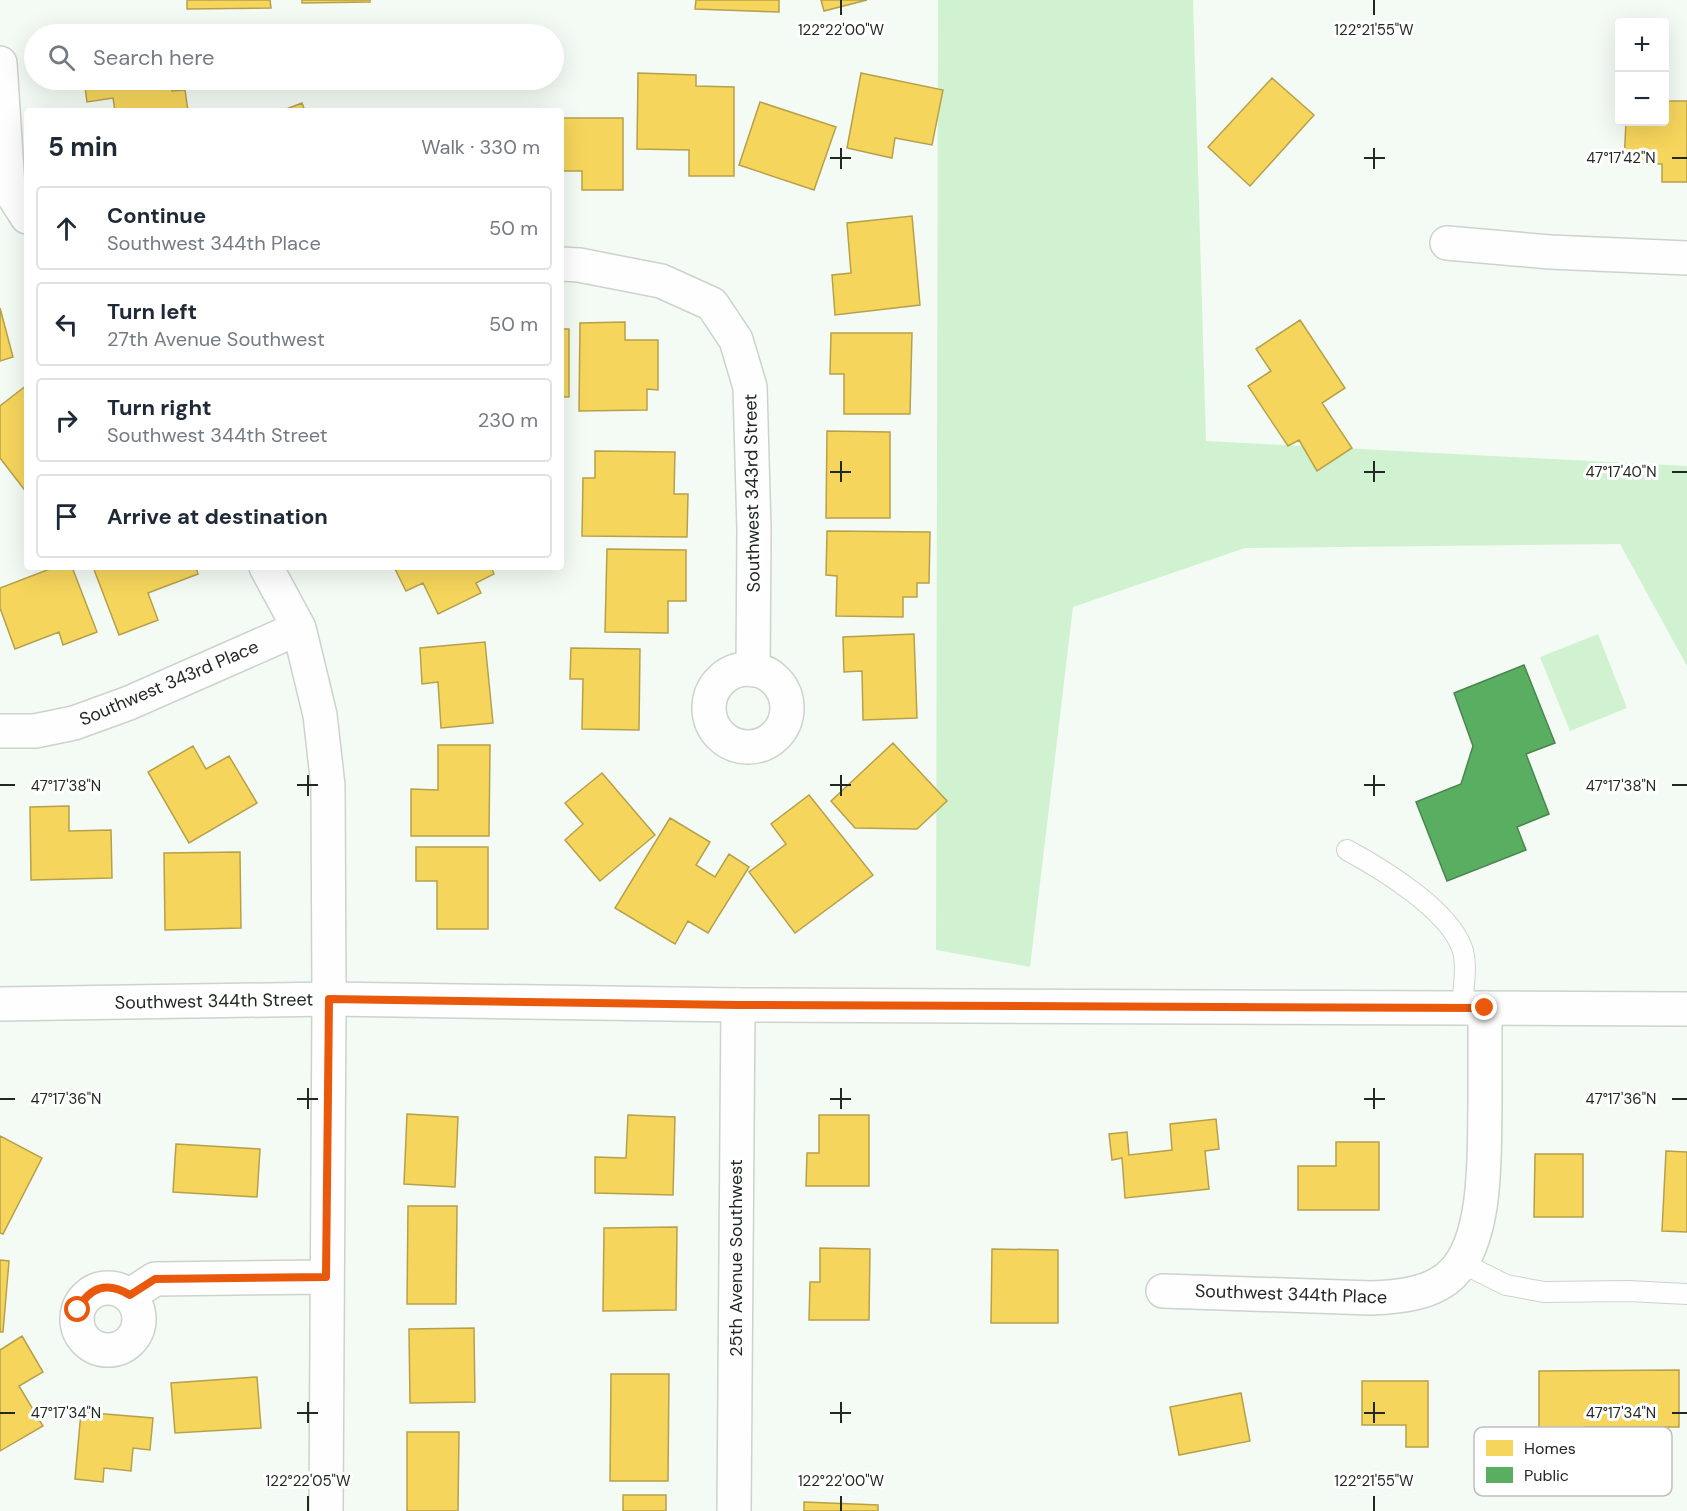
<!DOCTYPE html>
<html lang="en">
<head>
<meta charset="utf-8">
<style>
	:root { --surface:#fff; --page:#f2f2f3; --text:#1f2937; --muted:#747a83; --line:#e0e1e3 }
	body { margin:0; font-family:"DM Sans",sans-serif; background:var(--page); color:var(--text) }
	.controls { position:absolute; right:18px; top:18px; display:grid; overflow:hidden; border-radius:6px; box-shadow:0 6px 24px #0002 }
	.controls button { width:54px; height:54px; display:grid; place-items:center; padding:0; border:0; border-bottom:2px solid var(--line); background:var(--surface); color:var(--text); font:30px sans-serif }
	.stop { position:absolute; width:18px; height:18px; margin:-14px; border:4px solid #ea580c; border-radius:50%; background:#fff }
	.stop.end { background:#ea580c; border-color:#fff; box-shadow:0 2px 6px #0008 }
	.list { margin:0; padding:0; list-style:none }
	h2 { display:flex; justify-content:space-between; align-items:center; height:78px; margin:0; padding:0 24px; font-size:26px }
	h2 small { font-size:20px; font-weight:400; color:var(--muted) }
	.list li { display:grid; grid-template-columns:39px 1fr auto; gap:18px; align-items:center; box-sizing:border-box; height:84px; margin:0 12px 12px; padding:0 12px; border:2px solid var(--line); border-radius:6px }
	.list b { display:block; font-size:22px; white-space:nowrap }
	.list p { margin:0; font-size:20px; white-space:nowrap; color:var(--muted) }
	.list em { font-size:20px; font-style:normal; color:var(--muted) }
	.icon { flex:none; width:33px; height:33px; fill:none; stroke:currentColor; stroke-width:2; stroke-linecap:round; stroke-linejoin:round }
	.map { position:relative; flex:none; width:1687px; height:1511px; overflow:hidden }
	.search { position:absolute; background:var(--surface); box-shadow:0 6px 24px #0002; left:24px; top:24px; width:540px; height:66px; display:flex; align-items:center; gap:15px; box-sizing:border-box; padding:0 21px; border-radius:33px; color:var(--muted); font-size:22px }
	.panel { position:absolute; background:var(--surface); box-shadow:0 6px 24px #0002; left:24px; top:108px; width:540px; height:462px; border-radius:6px }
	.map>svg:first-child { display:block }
	.green { fill:#d0f2d0 }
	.homes { fill:#f6d55c; stroke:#b6a14b; stroke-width:1.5 }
	.public { fill:#5aae61; stroke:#49864e; stroke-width:1.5 }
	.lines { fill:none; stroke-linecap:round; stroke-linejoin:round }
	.service-casing { stroke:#ccd3cc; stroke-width:22 }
	.minor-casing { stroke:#ccd3cc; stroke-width:36 }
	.tertiary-casing { stroke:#ccd3cc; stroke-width:36 }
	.service { stroke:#fdfefd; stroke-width:20 }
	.minor { stroke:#fdfefd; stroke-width:33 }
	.tertiary { stroke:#fdfefd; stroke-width:33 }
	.route { stroke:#ea580c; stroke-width:8 }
	.ticks { fill:none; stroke:#222822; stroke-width:2 }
	.labels { text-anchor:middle; stroke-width:6; stroke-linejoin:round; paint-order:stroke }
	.street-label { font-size:18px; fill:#222822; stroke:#fff }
	.key { fill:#fff; stroke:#bdbebd; stroke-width:1.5 }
	.key-label { font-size:16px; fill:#222822 }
	.ticks-label { font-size:15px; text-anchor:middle; fill:#222822; stroke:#fff; stroke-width:6; stroke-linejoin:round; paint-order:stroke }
</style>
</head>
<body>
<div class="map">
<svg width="1687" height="1511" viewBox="0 0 1687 1511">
	<rect width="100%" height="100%" fill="#f4fbf4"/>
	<path class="green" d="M938,0h255l13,441 481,25v200l-67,-122 -375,4 -172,59 -43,360 -94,-17z
		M1598,634l29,74 -57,23 -30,-74z"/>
	<path class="homes" d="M187,0h83l1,8 -84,1z
		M302,0h68v2l-68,1z
		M696,0h83v12l-84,-3z
		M821,0h46l-43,11z
		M638,73l58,2v11l38,1v89h-45v-26l-52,-1z
		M861,73l82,17 -11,55 -37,-7 -3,20 -45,-10z
		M1272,78l42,37 -64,71 -42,-39z
		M84,80h86l2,11 13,-1 3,21h-73l-2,-13 -26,4z
		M1664,101h23v81h-25v-18l-38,-1 2,-41h38z
		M760,102l76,25 -22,63 -75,-25z
		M302,103l3,8h-24z
		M561,118h62v72h-41v-19h-21z
		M912,216l8,89 -85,10 -3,-40 19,-2 -4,-50z
		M0,308l13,49 -13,4z
		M1300,320l45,68 -23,15 30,45 -35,23 -18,-31 -11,6 -40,-60 23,-15 -15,-22z
		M625,322v18h33v50l-11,-1v21l-68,1 1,-88z
		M561,329h8v68h-8z
		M831,333h81l-2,81h-66v-40h-14z
		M27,385v108l-27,-35v-52z
		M827,431l63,1v86h-64z
		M595,451l80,1 -1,42h14l-1,43 -105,-1 1,-58h12z
		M827,531l103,1 -1,51h-12v14h-14v20l-67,-1 1,-40 -11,-1z
		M607,549l79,1v51h-18v32l-63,-1z
		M55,567h17l25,65 -34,13 -4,-13 -44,17 -15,-41v-20z
		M93,567h103l2,7 -50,19 10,27 -39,15z
		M394,567h97l3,7 -18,9 5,10 -43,21 -15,-31 -17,8z
		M914,634l3,84 -54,2 -1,-49 -18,1 -1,-35z
		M485,642l8,81 -52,5 -3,-46 -16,2 -2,-36z
		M571,648l69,1 -1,81 -57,-1 1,-50h-13z
		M893,743l54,58 -30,28 -62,-1 -24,-27z
		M438,745h52l-1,91h-78v-47l27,1z
		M193,746l13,23 23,-13 28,47 -68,40 -41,-71z
		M602,773l53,62 -55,46 -35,-41 18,-16 -18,-21z
		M809,795l64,80 -78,58 -46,-61 37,-28 -15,-20z
		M69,806v25l42,-1 1,48 -81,2 -1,-73z
		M670,818l40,24 -14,23 19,12 14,-23 20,13 -41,66 -20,-12 -13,23 -60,-36z
		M416,847h72v82h-51v-48h-21z
		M240,852l1,76 -76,2 -1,-77z
		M407,1114l51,3 -3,70 -51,-3z
		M628,1115l47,2 -2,78 -78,-2v-36l31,1z
		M819,1115h50v71h-63l1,-33h12z
		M1216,1119l3,30 -14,2 4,38 -84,9 -3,-40 -10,2 -3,-26 18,-2 2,23 43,-5 -2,-26z
		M0,1136l42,22 -39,76 -3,-1z
		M1336,1142h43v68h-81v-44h38z
		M176,1144l84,5 -3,48 -84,-5z
		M1666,1151l21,1v80l-25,-1z
		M1535,1154h48v63h-49z
		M408,1206h49l-1,98h-49z
		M677,1227l-1,83 -73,1 1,-83z
		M820,1248l50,1 -1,71h-60l1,-38h10z
		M992,1249l66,1v73h-67z
		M0,1260l9,1 -6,71h-3z
		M474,1328l1,74 -65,1 -1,-74z
		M22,1336l21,36 -24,14 24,40 -43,25v-101z
		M1679,1370v57h-95v15h-45v-71z
		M611,1374h58l-1,107h-58z
		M257,1377l4,51 -86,5 -4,-50z
		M1362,1381h66v66h-22v-22h-44z
		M1241,1393l9,48 -71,14 -9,-48z
		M81,1412l72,6 -3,32 -17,-2 -2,23 -27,-3 -1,14 -28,-3z
		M407,1432h52l-1,79h-51z
		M623,1495h43v16h-43z
		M804,1502l74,3v6h-74z"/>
	<path class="public" d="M1524,665l31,78 -29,11 23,60 -32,13 9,23 -79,31 -31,-79 45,-18 12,-38 -19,-53z"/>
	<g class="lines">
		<g class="service-casing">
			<path id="service" d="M1347,850c35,19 101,59 115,98 6,17 1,41 0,60
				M1462,1263l44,22 38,7 84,-1 59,3"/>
		</g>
		<g class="minor-casing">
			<path id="minor" d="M0,63l8,124 19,30
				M1447,243l103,9 137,6
				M561,264l18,1 82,16 51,23 24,36 14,47 4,143 -1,140
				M266,567l33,61 21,87 8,71 1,213 -3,512
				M709 708a39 39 0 1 1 78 0a39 39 0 1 1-78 0Z
				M0,731h35l39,-8 55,-20 170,-75
				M77 1319a31 31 0 1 1 62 0a31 31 0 1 1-62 0Z
				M1163,1291l208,7c27,-1 62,-4 82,-25 35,-35 31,-121 32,-168 0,-32 0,-65 0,-97
				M130,1295l25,-16 171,-2
				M734,1511l4,-506"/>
		</g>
		<g class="tertiary-casing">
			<path id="tertiary" d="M0,1004l329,-5 409,6 949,4"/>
		</g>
		<use href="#service" class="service"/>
		<use href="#minor" class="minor"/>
		<use href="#tertiary" class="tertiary"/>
	</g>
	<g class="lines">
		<path class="route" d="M78,1310c11,-23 29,-29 52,-15l25,-16 171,-2 3,-278 409,6 747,3"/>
	</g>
	<path class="ticks" d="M841,0v15M1374,0v15M841,148v21M1374,148v21M830,158h21M1364,158h21M1672,158h15M841,461v21M1374,461v21M830,472h21M1364,472h21M1672,472h15M308,775v21M841,775v21M1374,775v21M0,785h15M297,785h21M830,785h21M1364,785h21M1672,785h15M308,1088v21M841,1088v21M1374,1088v21M0,1099h15M297,1099h21M830,1099h21M1364,1099h21M1672,1099h15M308,1402v21M841,1402v21M1374,1402v21M0,1413h15M297,1413h21M830,1413h21M1364,1413h21M1672,1413h15M308,1496v15M841,1496v15M1374,1496v15"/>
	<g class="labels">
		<g class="street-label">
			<text transform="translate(752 493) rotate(-91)" y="6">Southwest 343rd Street</text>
			<text transform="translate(169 683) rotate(-23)" y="6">Southwest 343rd Place</text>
			<text transform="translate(214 1001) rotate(-1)" y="6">Southwest 344th Street</text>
			<text transform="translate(736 1258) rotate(-90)" y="6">25th Avenue Southwest</text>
			<text transform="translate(1291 1294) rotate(2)" y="6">Southwest 344th Place</text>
		</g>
	</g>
	<rect x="1474" y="1427" width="198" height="69" rx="9" class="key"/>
	<rect x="1486" y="1440" width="27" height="16" fill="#f6d55c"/>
	<rect x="1486" y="1467" width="27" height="16" fill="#5aae61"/>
	<g class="key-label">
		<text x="1524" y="1454">Homes</text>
		<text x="1524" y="1481">Public</text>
	</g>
	<g class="ticks-label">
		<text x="841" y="35">122°22'00"W</text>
		<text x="1374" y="35">122°21'55"W</text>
		<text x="1621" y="163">47°17'42"N</text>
		<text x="1621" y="477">47°17'40"N</text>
		<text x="66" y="791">47°17'38"N</text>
		<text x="1621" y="791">47°17'38"N</text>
		<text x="66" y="1104">47°17'36"N</text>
		<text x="1621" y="1104">47°17'36"N</text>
		<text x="66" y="1418">47°17'34"N</text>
		<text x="1621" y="1418">47°17'34"N</text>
		<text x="308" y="1486">122°22'05"W</text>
		<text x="841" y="1486">122°22'00"W</text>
		<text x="1374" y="1486">122°21'55"W</text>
	</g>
</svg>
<div class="controls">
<button>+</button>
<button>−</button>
</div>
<div class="stop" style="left:78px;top:1310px"></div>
<div class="stop end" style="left:1485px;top:1008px"></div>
<div class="search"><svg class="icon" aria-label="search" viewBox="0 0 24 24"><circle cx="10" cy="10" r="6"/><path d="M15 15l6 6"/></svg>Search here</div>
<section class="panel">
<h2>5 min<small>Walk · 330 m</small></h2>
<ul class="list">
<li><svg class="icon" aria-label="ahead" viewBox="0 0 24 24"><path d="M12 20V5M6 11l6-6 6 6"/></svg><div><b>Continue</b><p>Southwest 344th Place</p></div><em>50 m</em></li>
<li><svg class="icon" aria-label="left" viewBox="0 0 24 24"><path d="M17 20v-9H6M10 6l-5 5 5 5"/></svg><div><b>Turn left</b><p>27th Avenue Southwest</p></div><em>50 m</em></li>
<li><svg class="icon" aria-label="right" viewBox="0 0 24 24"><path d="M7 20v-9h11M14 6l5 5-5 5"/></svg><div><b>Turn right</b><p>Southwest 344th Street</p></div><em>230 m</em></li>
<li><svg class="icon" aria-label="arrive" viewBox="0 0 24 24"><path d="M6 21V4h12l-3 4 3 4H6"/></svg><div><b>Arrive at destination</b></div></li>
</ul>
</section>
</div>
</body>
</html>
